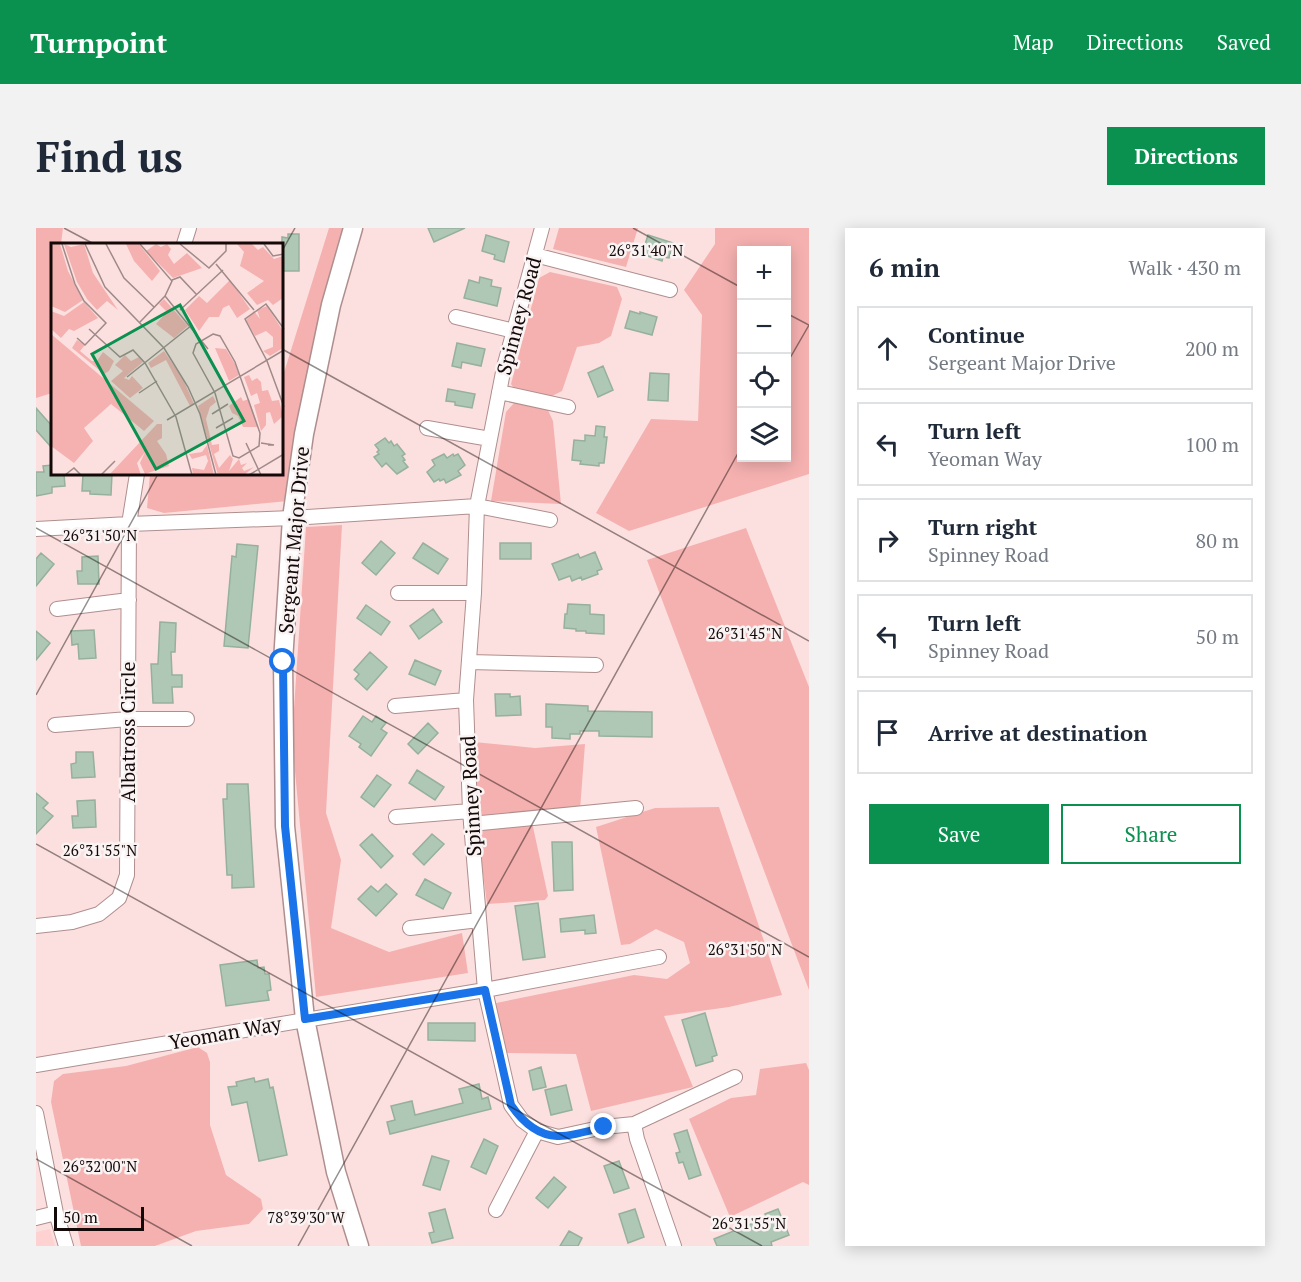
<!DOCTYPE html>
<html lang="en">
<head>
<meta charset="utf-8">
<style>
	:root { --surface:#fff; --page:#f2f2f3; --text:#1f2937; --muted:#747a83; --line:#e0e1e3; --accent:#0b914f }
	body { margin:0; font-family:"PT Serif",serif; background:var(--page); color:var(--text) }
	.controls { position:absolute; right:18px; top:18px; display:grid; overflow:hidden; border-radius:0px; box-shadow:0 3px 15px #0003 }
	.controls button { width:54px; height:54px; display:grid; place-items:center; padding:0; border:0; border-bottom:2px solid var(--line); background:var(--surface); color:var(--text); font:30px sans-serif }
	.scale { position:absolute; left:18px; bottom:15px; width:90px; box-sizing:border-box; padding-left:6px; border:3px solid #140909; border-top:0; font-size:16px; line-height:21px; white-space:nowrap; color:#140909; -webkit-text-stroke:4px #faf3f3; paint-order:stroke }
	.stop { position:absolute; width:18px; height:18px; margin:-14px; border:4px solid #1a73e8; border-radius:50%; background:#fff }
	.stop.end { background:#1a73e8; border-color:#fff; box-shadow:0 2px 6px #0008 }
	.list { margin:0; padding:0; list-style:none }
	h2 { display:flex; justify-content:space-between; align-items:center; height:78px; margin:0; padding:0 24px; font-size:26px }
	h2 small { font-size:20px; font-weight:400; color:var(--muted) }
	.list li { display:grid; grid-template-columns:39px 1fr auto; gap:18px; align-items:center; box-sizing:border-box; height:84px; margin:0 12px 12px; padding:0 12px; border:2px solid var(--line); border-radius:0px }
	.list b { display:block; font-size:22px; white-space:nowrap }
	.list p { margin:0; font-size:20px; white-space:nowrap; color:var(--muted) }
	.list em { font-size:20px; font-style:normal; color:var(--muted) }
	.actions { display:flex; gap:12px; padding:18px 24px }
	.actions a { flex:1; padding:14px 0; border:2px solid var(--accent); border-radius:0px; text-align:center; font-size:21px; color:var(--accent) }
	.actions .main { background:var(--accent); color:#fff }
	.icon { flex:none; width:33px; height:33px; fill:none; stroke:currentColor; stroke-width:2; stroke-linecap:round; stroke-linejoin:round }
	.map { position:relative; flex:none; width:773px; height:1018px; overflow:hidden; border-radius:0px }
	header { display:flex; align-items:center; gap:36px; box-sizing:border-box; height:84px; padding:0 30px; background:var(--accent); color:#fff }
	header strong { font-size:28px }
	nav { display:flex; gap:33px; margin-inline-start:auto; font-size:21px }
	.intro { display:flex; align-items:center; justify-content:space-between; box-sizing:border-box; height:144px; padding:0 36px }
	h1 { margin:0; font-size:42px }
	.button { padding:15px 27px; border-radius:0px; background:var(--accent); color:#fff; font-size:21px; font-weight:700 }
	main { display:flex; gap:36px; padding:0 36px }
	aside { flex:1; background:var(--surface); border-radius:0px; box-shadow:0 3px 15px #0003 }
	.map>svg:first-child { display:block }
	.built { fill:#fed2d1 }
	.green { fill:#f5b1b0; fill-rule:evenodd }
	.building { fill:#aec8b5; stroke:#96b09d; stroke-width:1.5 }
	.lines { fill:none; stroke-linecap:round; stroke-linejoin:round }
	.street-casing { stroke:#af8f8e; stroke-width:16 }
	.secondary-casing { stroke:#af8f8e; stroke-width:21 }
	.street { stroke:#fff; stroke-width:14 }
	.secondary { stroke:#fff; stroke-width:18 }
	.route { stroke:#1a73e8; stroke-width:8 }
	.ticks { fill:none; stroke:#140909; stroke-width:1.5; stroke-opacity:0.45 }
	.labels { text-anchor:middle; stroke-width:5; stroke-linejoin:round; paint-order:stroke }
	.street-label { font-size:20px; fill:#140909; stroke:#faf3f3 }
	.inset-road { fill:none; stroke:#9f8a89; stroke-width:1.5 }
	.view { fill:#0b914f; fill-opacity:0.15; stroke:#0b914f; stroke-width:3 }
	.inset-edge { fill:none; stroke:#140909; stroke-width:3 }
	.ticks-label { font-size:15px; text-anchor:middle; fill:#140909; stroke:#faf3f3; stroke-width:5; stroke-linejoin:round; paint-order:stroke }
</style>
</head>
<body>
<header>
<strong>Turnpoint</strong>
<nav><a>Map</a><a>Directions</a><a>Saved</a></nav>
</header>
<div class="intro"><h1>Find us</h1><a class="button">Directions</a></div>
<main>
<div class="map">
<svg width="773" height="1018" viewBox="0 0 773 1018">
	<rect width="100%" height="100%" fill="#fce0df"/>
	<path class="built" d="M14,1001l5,17h-19v-14z"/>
	<path class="green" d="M0,0h27l-2,16h-9v149l-16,5z
		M293,0h15l-56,273 -124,12 -17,-5 3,-34h132v-95z
		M523,0h79l-12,39 -73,-18z
		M679,0h94v246l-180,57 -33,-18 55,-94 47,2 4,-106 -18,-25 31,-46zM706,22h44v208h-44z
		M514,44l67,15 5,12 -11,37 -12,7 -22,4 -15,44 -12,6 -35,-7 -4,-6 28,-106z
		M479,174l32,6 6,13 8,83 -70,-3 15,-89z
		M306,297l-16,288 15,47 -10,68 58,24 73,-19 6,40 -152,24 -24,-258 14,-212z
		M710,300l63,159v303l-162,-430z
		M438,514l61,6 50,-4 -5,66 -50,3 18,83 -3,4 -58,4 -14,-108z
		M683,579l63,188 -53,12 -65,9 29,71 -102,24 -15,-57 -72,-1 -8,-50 138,-28 33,4 23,-16 -6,-21 -28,-13 -26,15 -9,1 -25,-118 59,-19z
		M162,819l9,6 3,9v63l16,50 35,24 2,10 -14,15 -53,7 -41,15h-74l-30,-144 3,-21 9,-7 63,-8z
		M770,835l3,7v115l-6,-3 -73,35 -41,-98 42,-21 25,-3 4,-26z"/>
	<path class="building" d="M392,0h37l-31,14z
		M252,6h11v37h-17v-34l6,1z
		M450,7l23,7 -5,20 -10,-3 1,-4 -13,-4z
		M612,7l25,8 -4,15 -6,-1 -1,4 -20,-7z
		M444,49l12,3 -1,6 10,2 -4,18 -33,-8 5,-18 10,3z
		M594,83l10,3v-2l17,5 -5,18 -27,-7z
		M421,115l28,6 -4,17 -19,-4 -1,6 -9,-2z
		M567,138l10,24 -15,7 -10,-24z
		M614,145l19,1 -1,27 -20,-1z
		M412,161l27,5 -3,14 -17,-3v-3l-9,-1z
		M0,180l16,18v22l-16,-18z
		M560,198l9,1 -1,10h3l-3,26h-5v3l-19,-2 1,-3 -9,-1 2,-20 11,1v-6l10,1z
		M349,210l4,5 2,-2 3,5 3,-2 8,10 -3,2 3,4 -2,1 5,6 -11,7 -11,-11 -4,4 -8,-10 5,-3 -2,-2 2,-2 -4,-5z
		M408,226l3,4 6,-4 1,2 4,-2 7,11 -7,6 3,4 -15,8 -2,-4 -4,2 -1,-2 -5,3 -7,-10 8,-7 -3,-5z
		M16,237v9h12l1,12 -13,1v6l-16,3v-24h8l-1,-6z
		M47,246h29l-1,21 -21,-1v-3h-8z
		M345,313l14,12 -19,22 -14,-12z
		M387,315l25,16 -10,15 -25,-16z
		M464,315h31v16h-31z
		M201,316l21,2 -10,102 -24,-2 8,-90 4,1z
		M559,324l7,17 -5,2 1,3 -16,6 -1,-3 -9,4 -2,-5 -11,4 -7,-16 26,-10 2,4z
		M5,325l13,11 -18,22v-27z
		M62,328l1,28h-21l-1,-13h5v-14z
		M532,376l22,1v9l14,1v19l-18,-1v-2h-10v-2l-12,-1 1,-14h2z
		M330,377l24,17 -9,13 -24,-17z
		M397,381l9,13 -23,17 -9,-13z
		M124,394l16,1 -1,29h-4l1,23h10v12h-10l1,16h-20l-2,-39h7z
		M58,402l2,28 -17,1 -1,-15 -6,1 -1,-14z
		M0,403l14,12 -14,17z
		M334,424l17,15 -20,23 -12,-11 4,-5 -5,-4z
		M379,432l26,11 -6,14 -26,-11z
		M459,466h15v3l10,-1 1,19 -25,1z
		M510,476l42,2v5l64,1v25l-53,-1v-5h-19v3h-10v5l-18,-1v-11h-6z
		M327,488l9,6 4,-6 10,7 -5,6 6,4 -16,23 -12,-9 2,-3 -12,-8z
		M392,495l10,10 -20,21 -10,-10z
		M40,524h17l2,25 -23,1 -1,-14 5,-1z
		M381,542l27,17 -9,13 -26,-17z
		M341,547l14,10 -17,22 -13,-10z
		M191,556h21l6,103 -22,1v-13h-5l-4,-76h4z
		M0,565l12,10 -5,5 10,8 -17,18z
		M59,572l1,27 -23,1 -1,-12h6l-1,-15z
		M336,606l21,22 -12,12 -21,-23z
		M396,606l12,10 -20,21 -11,-11z
		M516,614h20l1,48 -19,1z
		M389,651l26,14 -8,16 -27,-14z
		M350,656l11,10 -21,22 -18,-17 13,-13 7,6z
		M502,675l7,54 -22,3 -8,-54z
		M558,687l2,18 -11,1v-4l-24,2 -1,-13z
		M221,732l1,8 6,-1 1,7h4l2,16 -4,1 2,9 -43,6 -6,-41z
		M669,785l12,42 -5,2 1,4 -17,5 -14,-46z
		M392,795h47v18l-47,-1z
		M505,839l5,20 -13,3 -4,-19z
		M218,850l1,4 13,-3 2,9 3,-1 14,68 -28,6 -12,-59 -15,3 -4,-18 9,-1 -1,-4z
		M443,856l3,15 6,-2 3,12 -101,25 -3,-12 8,-2 -4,-14 21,-5 3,14 48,-12 -4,-14z
		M530,857l6,25 -21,5 -6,-25z
		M651,902l14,45 -12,4 -6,-17 -4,1 -3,-10 4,-1 -6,-18z
		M448,911l14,7 -12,28 -15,-7z
		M396,928l17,5 -9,29 -17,-5z
		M583,933l10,27 -15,5 -10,-27z
		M518,949l12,10 -18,21 -12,-10z
		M409,981l8,29 -21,5 -3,-10 5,-1 -5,-19z
		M599,981l9,28 -16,6 -9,-29z
		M742,981l11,26 -18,7 1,4h-55l-3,-7 52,-21 -1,-4z
		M533,1003l13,7 -4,8h-18z"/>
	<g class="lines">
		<g class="street-casing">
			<path id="street" d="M506,0l-38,139 -27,139 -3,87 -8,107 4,111 15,179 26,115 11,15 15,11 21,6 46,-10 30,-3 3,15 37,107
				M148,16l5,-16
				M499,27l135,35
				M420,89l58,14
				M463,164l69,15
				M391,200l63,11
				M0,301l93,-5 163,-6 185,-12 73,14
				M362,365h76
				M21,381l72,-9
				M433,434l127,3
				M359,478l71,-6
				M19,497l73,-6h59
				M360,589l74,-6
				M435,596l165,-16
				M0,698l36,-4 27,-8 20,-16 8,-23 2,-351 8,-50
				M374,700l69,-8
				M0,837l449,-75 174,-33
				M0,885l20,100 10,33
				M598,896l101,-47
				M460,982l41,-79
				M0,990l20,-5"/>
		</g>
		<g class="secondary-casing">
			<path id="secondary" d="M317,0l-22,77 -27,129 -12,84 -9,144 2,164 20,193 31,153 23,74"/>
		</g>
		<use href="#street" class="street"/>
		<use href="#secondary" class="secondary"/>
	</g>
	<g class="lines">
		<path class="route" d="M247,434l2,164 20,193 180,-29 26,115c11,16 25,30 46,31 10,1 36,-6 47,-9"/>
	</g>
	<path class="ticks" d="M28,0l30,16M597,0l109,60M246,23l13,-23M750,85l23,12M246,121l527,292M750,137l23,-40M0,300l773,429M0,467l122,-221M0,616l726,402M0,931l156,87M262,1018l444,-800"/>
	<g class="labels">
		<g class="street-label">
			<text transform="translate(483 88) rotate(-75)" y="7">Spinney Road</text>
			<text transform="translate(258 312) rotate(-85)" y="7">Sergeant Major Drive</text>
			<text transform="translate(92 504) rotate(-90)" y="7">Albatross Circle</text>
			<text transform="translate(435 568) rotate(-93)" y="7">Spinney Road</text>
			<text transform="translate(189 805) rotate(-10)" y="7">Yeoman Way</text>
		</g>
	</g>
	<g transform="translate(15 15)">
		<rect width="232" height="232" fill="#fce0df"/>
		<path d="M0,1h9l8,27 15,29 -18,12 -14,-6zM13,1l7,3 13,-3 9,29 25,37 -11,-9 -10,9 -10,-11 -10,-17zM75,1h13l21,27 -8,10 -18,-20zM105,1l5,3 6,-3 4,5 -3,6 6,9 13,-11 15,15 -29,10 -27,-27zM186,1h15l6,6 5,-3 11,12 9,-3v42l-10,7 -5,-5 -11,5 -10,-12 17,-12 -24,-15 4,-14zM179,37l20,29 -13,9 -8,-13 -6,3 -4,9h-10l-10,14 -14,-21 14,-14 8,7zM113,56l24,27 -14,12 -18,-14 11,-12 -8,-8zM33,59l14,16 -24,13 -5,-2 -8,9 -10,-9v-18l13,5zM216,63l16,25v17l-13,8 -7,-5 10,-4v-10l-7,-6 -11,5 -9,-16 8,-9 6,8 -3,-9zM0,91l103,87 -10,10 -33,-27 -27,24 9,13 -19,22 -23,-17zM26,97l8,5 -5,6 12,10h5l6,-9 11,9 -5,10 -5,3 -32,-26zM164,105l11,1 9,15 4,11 -10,6zM113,108l19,28 11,25 -4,2 -24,-46 -15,8 -3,-5zM74,112l6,6 8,-4 4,5 -19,16 5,2 3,-4 11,12 -13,10 -19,-17 12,-10 -8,-6zM198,132l3,6 5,-3 4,4 1,9 6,-1 4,11 7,-1 4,16 -9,8 -4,-12 -4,1v12l-5,6 -7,-26 6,-2 -3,-10 -6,3 -7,-19zM162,153l3,6 -6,5 -4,12 6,26 7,-1v7l-5,3 5,14 11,-13 3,4 -4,12 10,-12 2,6 6,-2 -5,5 2,3 10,-4 -10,8h-26l-20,-69zM190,154l2,4 6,-2 9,28h-15l-5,-11 -6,-3 -3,-7zM106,181h5v14l-5,3 9,13 3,12 -24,8 -5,-11 5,-11 -8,11 4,12h-32zM156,202l7,30h-21l-1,-7 12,2 4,-9 -2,-6 -14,4 -3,-5 13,-2z" fill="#f5b1b0"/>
		<path class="inset-road" d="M11,1l13,40 9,17 22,22 -21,22 -8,-7M34,1l20,43 59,61 24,39 12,27 16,61M55,1l18,34 30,29M129,1l29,24 17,-17v-7M213,1l9,12 11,-2M165,21l38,46M121,37l8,-3 17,18M114,53l43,53M129,67l43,-40M89,79l25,-26 7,-15 -32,-37M38,86l31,28 13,-7 12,13 31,54 16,58M233,86l-18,-25 -21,15 22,42 17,46M162,91l7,2 15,26 25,71 -1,13 -20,12 -6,-2 -18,-63 -22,-40 3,-9zM76,134l65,-52M88,150l18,-12M161,171l16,-10M116,177l117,-70M165,185l17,-10M195,200l15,32M210,200l13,2h-6M14,232l9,-7 7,7M50,232l14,-14M198,232l35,-21"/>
		<path class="view" d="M129,62l64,116 -88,48 -64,-115z"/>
		<rect width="232" height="232" class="inset-edge"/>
	</g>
	<g class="ticks-label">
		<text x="610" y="28">26°31'40"N</text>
		<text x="64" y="313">26°31'50"N</text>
		<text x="709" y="411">26°31'45"N</text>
		<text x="64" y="628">26°31'55"N</text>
		<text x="709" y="727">26°31'50"N</text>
		<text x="64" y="944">26°32'00"N</text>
		<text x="270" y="995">78°39'30"W</text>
		<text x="713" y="1001">26°31'55"N</text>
	</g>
</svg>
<div class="controls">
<button>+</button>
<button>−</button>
<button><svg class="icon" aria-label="locate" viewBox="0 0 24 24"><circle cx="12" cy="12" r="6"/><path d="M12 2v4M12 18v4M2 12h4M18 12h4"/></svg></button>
<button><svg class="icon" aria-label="layers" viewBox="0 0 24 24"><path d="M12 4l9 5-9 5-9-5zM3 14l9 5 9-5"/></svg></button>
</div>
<div class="scale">50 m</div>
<div class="stop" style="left:247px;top:434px"></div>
<div class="stop end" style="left:568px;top:899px"></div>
</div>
<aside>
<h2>6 min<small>Walk · 430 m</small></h2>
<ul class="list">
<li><svg class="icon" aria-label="ahead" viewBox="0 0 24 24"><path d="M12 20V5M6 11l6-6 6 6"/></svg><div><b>Continue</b><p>Sergeant Major Drive</p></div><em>200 m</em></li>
<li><svg class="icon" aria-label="left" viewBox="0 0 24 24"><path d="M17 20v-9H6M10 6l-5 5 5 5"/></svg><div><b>Turn left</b><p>Yeoman Way</p></div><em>100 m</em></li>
<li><svg class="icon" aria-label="right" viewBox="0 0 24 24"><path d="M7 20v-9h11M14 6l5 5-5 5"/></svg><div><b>Turn right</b><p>Spinney Road</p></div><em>80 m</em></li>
<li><svg class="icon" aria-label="left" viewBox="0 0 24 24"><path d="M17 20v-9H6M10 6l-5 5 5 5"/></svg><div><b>Turn left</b><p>Spinney Road</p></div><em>50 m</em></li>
<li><svg class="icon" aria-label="arrive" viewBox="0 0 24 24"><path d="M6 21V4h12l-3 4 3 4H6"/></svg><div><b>Arrive at destination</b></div></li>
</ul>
<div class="actions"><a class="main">Save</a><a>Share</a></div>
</aside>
</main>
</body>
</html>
